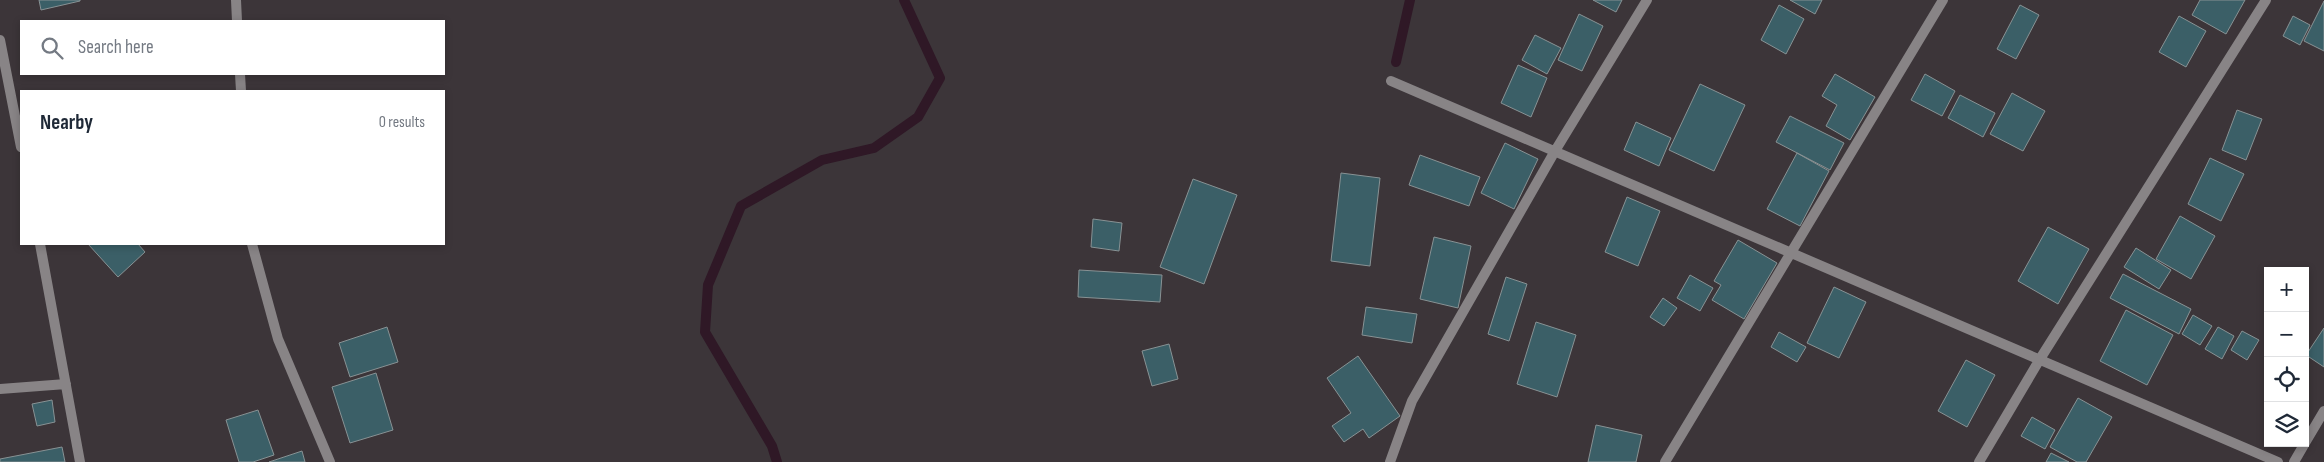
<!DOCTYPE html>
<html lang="en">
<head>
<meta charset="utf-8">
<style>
	:root { --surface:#fff; --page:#f6f6f7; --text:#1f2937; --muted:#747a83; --line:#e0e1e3 }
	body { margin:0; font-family:"Sofia Sans Condensed",sans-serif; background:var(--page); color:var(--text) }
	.controls { position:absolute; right:15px; bottom:15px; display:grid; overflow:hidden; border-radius:0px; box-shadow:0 2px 8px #0003 }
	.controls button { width:45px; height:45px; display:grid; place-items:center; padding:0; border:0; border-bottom:1px solid var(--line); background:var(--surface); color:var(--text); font:25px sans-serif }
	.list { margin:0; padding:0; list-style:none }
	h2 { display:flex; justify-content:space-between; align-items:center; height:65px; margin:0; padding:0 20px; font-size:21px }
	h2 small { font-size:16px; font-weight:400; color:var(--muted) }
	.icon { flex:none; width:28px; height:28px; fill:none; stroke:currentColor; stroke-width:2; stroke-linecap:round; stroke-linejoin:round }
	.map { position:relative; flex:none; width:2324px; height:462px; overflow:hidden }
	.search { position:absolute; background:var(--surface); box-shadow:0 2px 8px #0003; left:20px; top:20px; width:425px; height:55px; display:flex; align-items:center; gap:12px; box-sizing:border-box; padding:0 18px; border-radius:0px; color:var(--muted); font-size:19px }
	.panel { position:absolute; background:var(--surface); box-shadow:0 2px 8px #0003; left:20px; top:90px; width:425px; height:155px; border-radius:0px }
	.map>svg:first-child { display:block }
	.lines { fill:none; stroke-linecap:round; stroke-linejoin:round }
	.stream { stroke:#2f1826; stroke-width:10 }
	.building { fill:#3b5f67; stroke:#889294 }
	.street { stroke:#888486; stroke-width:10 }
</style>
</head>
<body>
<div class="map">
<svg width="2324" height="462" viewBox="0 0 2324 462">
	<rect width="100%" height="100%" fill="#3c3539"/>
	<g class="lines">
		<path class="stream" d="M1396,62l14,-62
			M777,462l-5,-16 -67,-114 3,-47 33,-79 81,-46 52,-12 44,-31 22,-39 -36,-78"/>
	</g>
	<path class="building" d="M39,0h41v1l-39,9z
		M1593,0h29l-6,12z
		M1790,0h32l-7,14z
		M2200,0h45l-19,34 -34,-19z
		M2324,1v50l-20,-10z
		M1779,5l25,14 -18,35 -25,-14z
		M2020,5l19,10 -23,44 -19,-10z
		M1579,14l24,12 -21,45 -24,-11z
		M2179,16l27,15 -20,36 -27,-15z
		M2293,16l17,9 -10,20 -17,-9z
		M1535,35l26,13 -14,26 -25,-14z
		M1518,65l29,13 -16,39 -30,-14z
		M1835,74l40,23 -25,43 -24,-14 11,-21 -15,-9z
		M1925,74l30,17 -13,25 -31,-16z
		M1700,84l45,21 -31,66 -45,-21z
		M2012,93l33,18 -22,40 -33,-17z
		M1960,95l35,18 -12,24 -35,-19z
		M2237,110l25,9 -16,41 -24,-10z
		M1790,116l54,27 -14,27 -54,-28z
		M1636,122l35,16 -12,28 -35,-16z
		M1505,143l33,16 -24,50 -33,-16z
		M1797,153l32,18 -29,55 -33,-17z
		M1420,155l60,22 -11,29 -60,-21z
		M2210,158l34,16 -23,47 -33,-17z
		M1341,173l39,5 -10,88 -39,-5z
		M1193,179l44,16 -33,89 -44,-17z
		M1627,197l33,14 -22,55 -33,-14z
		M2180,216l35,20 -24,43 -35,-20z
		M1093,219l29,4 -3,28 -28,-4z
		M2048,227l41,22 -31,55 -40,-23z
		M1434,237l37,9 -13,62 -38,-9z
		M1738,240l39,23 -33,56 -32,-19 9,-15 -7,-4z
		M88,244h50l7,8 -27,25z
		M2136,248l35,22 -12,19 -35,-22z
		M1079,270l83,5 -2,27 -82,-5z
		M2123,274l68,35 -12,25 -69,-36z
		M1690,275l23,13 -13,23 -23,-13z
		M1506,277l21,7 -18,57 -21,-7z
		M1834,287l32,15 -27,56 -32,-15z
		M1663,298l14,10 -13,18 -14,-9z
		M1366,307l51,7 -5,29 -50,-8z
		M2126,310l47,25 -26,50 -47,-24z
		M2193,315l19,11 -12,19 -18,-11z
		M1536,322l40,13 -19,62 -40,-13z
		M387,327l11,35 -48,15 -11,-34z
		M2218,327l16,9 -12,23 -17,-10z
		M2324,328v39l-18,-12z
		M2242,331l17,9 -12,20 -16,-10z
		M1779,332l27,15 -9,15 -26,-15z
		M1169,344l9,35 -26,7 -10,-35z
		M1358,356l42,60 -31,22 -6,-9 -19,13 -12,-16 19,-13 -24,-35z
		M1966,360l29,15 -28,52 -29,-16z
		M376,373l17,57 -43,13 -18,-56z
		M2078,398l34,19 -26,45h-9l-27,-15z
		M52,400l3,22 -18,4 -5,-22z
		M258,410l16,45 -21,7h-14l-13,-42z
		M2032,417l23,13 -10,19 -24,-13z
		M1596,425l46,10 -6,27h-48z
		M62,447l3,15h-65v-3z
		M302,451l3,11h-36z
		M2051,453l18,9h-23z"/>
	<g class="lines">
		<path class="street" d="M236,0l1,21
			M0,40l21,107
			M240,74l1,17
			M1391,81l887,381
			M40,244l40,218
			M252,244l26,95 52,123
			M0,389l66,-5
			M2305,443l19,-32
			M1390,462l22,-61 143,-250 92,-151
			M1665,462l278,-462
			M1979,462l61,-103 226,-359
			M2294,462l11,-19"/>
	</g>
</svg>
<div class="controls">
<button>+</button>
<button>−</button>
<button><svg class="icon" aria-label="locate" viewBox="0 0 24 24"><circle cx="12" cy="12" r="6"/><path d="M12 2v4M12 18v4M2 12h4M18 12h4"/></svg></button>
<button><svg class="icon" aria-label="layers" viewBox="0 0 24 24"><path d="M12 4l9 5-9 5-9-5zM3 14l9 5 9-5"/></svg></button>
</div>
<div class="search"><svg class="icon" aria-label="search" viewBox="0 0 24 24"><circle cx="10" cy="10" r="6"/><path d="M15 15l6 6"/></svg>Search here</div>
<section class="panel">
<h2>Nearby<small>0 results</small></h2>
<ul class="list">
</ul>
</section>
</div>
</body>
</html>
